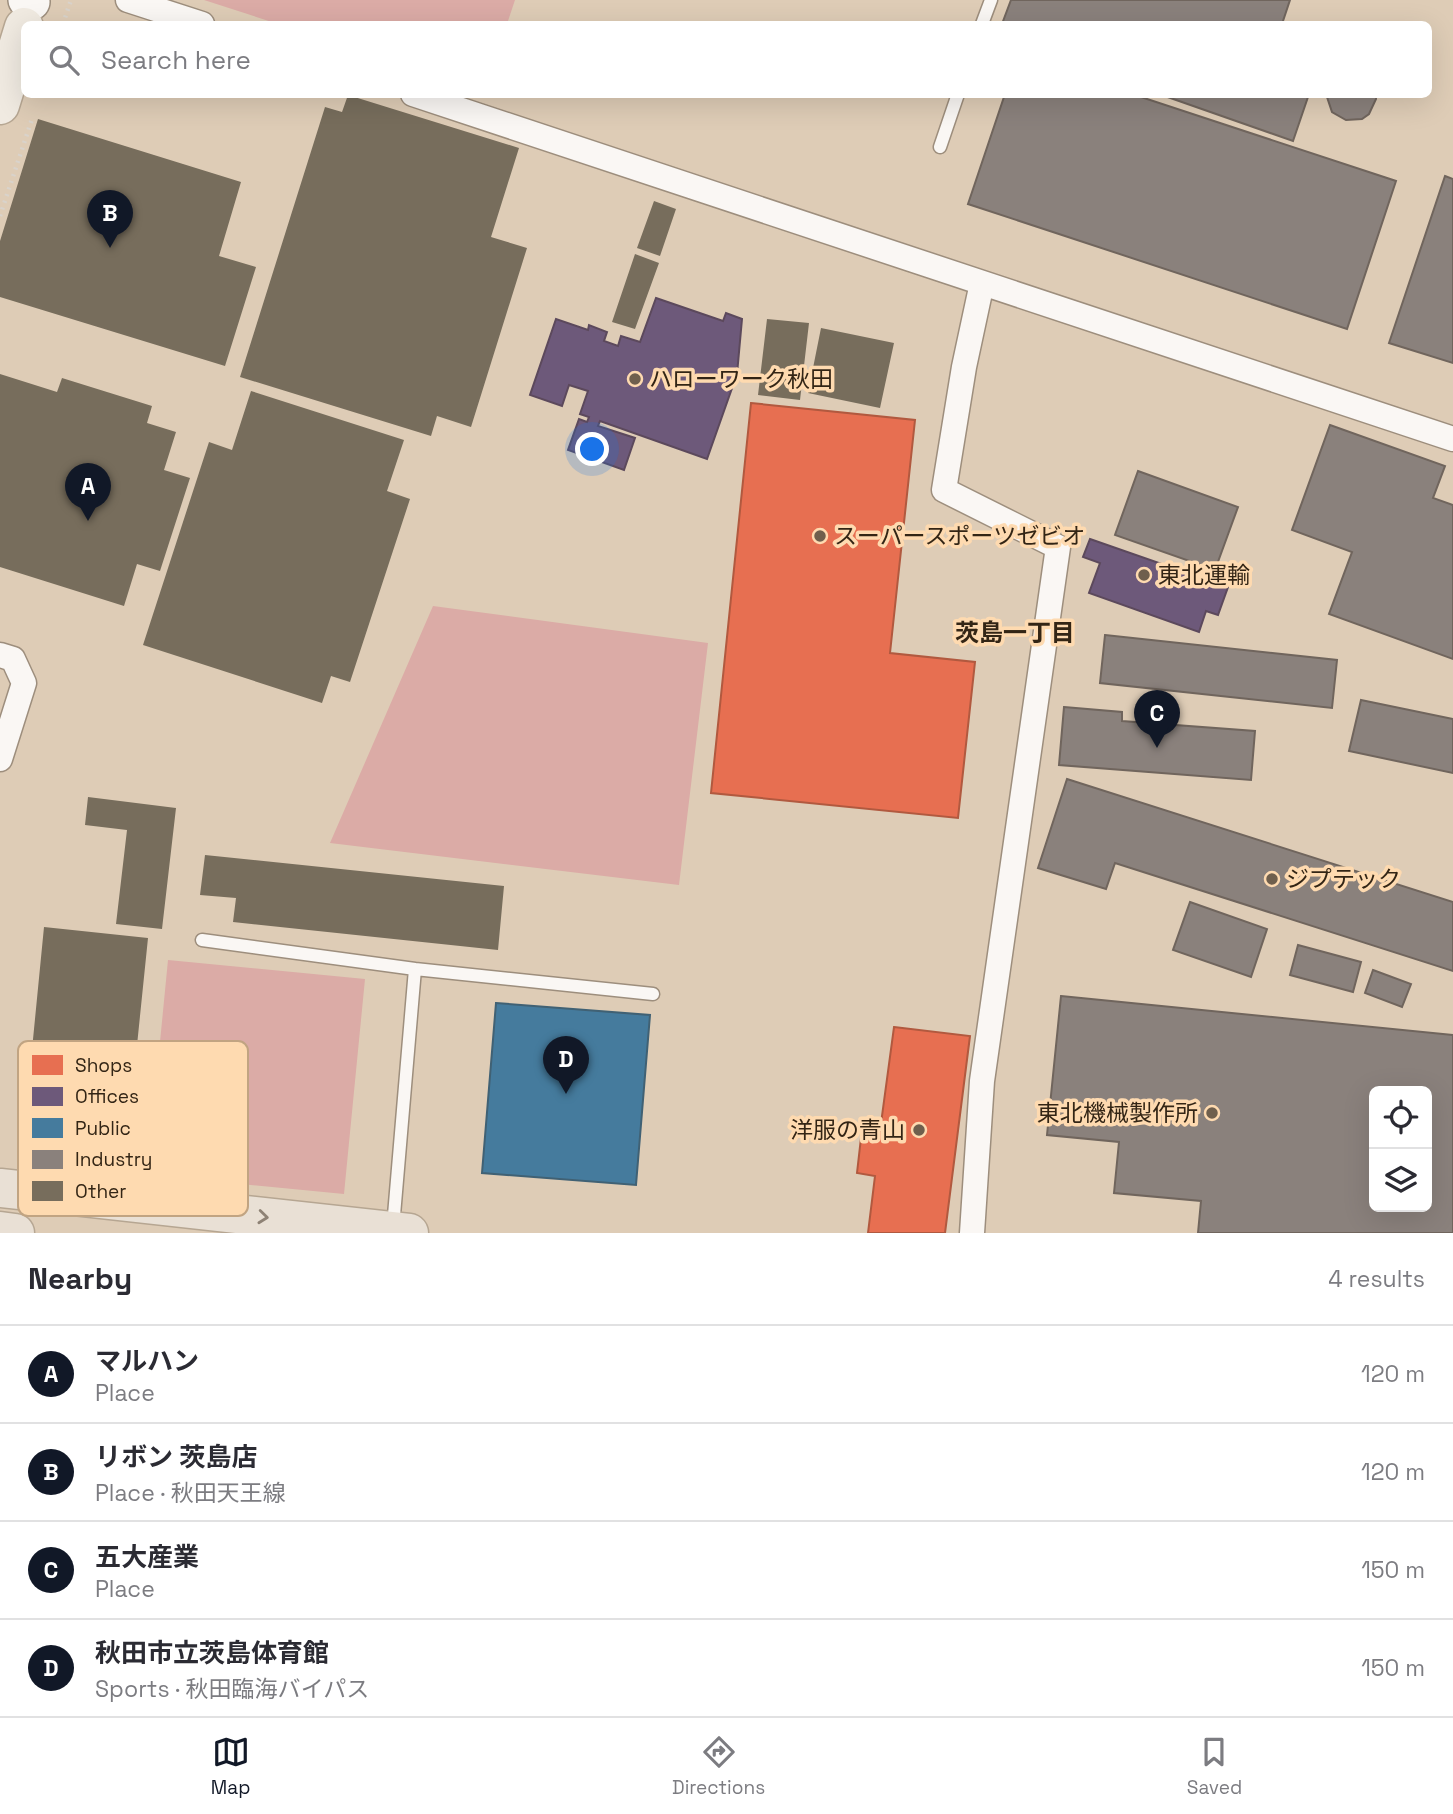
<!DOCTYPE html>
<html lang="en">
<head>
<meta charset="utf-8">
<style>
	:root { --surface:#fff; --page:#f7f7f7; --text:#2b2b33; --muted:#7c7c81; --line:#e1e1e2; --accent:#111827 }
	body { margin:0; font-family:"Space Grotesk","Noto Sans JP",sans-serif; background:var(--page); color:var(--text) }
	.controls { position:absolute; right:21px; bottom:21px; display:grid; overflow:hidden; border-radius:10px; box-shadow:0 7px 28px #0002 }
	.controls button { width:63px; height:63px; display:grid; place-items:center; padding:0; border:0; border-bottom:2px solid var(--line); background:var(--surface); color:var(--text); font:35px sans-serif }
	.you { position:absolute; left:593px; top:450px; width:24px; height:24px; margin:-18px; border:5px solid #fff; border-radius:50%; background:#1a73e8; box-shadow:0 0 0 10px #1a73e833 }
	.badge { display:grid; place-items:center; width:46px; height:46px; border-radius:50%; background:var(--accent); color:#fff; font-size:23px; font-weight:700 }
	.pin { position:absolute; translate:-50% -58px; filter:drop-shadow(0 2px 4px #0008) }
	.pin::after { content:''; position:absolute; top:37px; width:24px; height:21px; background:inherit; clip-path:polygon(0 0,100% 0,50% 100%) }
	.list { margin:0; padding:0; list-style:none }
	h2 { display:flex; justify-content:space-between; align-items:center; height:91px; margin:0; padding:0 28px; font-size:30px }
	h2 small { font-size:23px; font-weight:400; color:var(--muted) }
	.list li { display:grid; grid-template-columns:46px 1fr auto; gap:21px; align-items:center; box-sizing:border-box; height:98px; padding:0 28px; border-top:2px solid var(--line) }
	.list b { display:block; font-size:26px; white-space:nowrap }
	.list p { margin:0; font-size:23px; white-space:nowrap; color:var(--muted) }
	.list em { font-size:23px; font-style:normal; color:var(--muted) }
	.icon { flex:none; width:38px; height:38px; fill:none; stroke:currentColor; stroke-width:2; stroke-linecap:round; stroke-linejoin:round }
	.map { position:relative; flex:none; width:1453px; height:1233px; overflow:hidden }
	.search { position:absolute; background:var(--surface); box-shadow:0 7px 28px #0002; left:21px; right:21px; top:21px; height:77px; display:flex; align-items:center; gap:18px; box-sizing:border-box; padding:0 24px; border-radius:10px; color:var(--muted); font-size:26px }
	.sheet { height:483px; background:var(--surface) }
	nav { display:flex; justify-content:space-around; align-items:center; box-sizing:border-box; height:98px; border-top:2px solid var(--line); background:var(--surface); font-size:19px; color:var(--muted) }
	nav a { display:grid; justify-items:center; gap:4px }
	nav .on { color:var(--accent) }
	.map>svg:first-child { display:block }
	.green { fill:#dbaba6 }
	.shops { fill:#e76f51; stroke:#b1593f; stroke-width:2 }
	.offices { fill:#6d597a; stroke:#5c495c; stroke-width:2 }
	.public { fill:#457b9d; stroke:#406174; stroke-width:2 }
	.industry { fill:#8a817c; stroke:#70655d; stroke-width:2; fill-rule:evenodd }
	.building { fill:#776d5c }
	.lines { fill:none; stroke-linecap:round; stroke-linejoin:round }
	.lane-casing { stroke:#9d8e7d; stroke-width:15 }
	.street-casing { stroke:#9d8e7d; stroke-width:27 }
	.secondary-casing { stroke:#9d8e7d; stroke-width:38 }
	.primary-casing { stroke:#b6a692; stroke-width:41 }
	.highway-casing { stroke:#b6a692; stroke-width:41 }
	.path { stroke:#d9d3cb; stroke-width:4.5; stroke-dasharray:2 5; stroke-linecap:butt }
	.lane { stroke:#faf7f4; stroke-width:12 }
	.street { stroke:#faf7f4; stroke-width:24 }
	.secondary { stroke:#faf7f4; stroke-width:35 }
	.primary { stroke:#f0eae1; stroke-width:38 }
	.highway { stroke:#e9e0d5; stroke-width:38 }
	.oneway { stroke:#8e8275 }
	.poi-dot { fill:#6f5f4d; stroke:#fedab0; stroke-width:2.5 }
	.labels { text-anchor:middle; stroke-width:7; stroke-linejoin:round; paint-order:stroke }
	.poi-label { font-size:23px; fill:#332515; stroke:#fedab0; text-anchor:start }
	.neighbourhood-label { font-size:24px; font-weight:bold; fill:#332515; stroke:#fedab0 }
	.key { fill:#fedab0; stroke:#c1a482; stroke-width:2 }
	.key-label { font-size:19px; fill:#332515 }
</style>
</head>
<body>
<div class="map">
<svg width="1453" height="1233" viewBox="0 0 1453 1233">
	<rect width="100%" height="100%" fill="#deccb6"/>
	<path class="green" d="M204,0h311l-8,24h-229z
		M433,606l275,37 -29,242 -349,-42z
		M168,960l197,19 -21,215 -197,-19z"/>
	<path class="shops" d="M751,403l164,17 -25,233 85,9 -17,156 -247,-25z
		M894,1027l76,9 -25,197h-77l7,-57 -18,-3 5,-44 18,2z"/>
	<path class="offices" d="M656,298l67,23 3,-8 16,6 -5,55 -30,85 -107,-38 -2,5 37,12 -11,32 -56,-20 11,-31 8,3 2,-5 -9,-3 8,-23 -19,-6 -7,21 -32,-11 26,-76 32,11 1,-5 18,7 -3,9 14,5 3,-10 19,6z
		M1090,539l138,48 -10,28 -12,-4 -7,21 -110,-39 11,-30 -17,-6z"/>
	<path class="public" d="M496,1003l154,12 -14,170 -154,-12z"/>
	<path class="industry" d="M1011,0h279l-8,24h-280z
		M1005,94h127l264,87 -49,148 -379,-125z
		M1159,94h150l-16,47z
		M1326,94h50v5l-7,15 -7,5 -16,1 -14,-8z
		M1445,176l8,3v184l-64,-20z
		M1330,425l115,41 -12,32 20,7v154l-124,-45 23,-62 -60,-22z
		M1138,471l100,36 -23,63 -100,-35z
		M1105,635l232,25 -5,48 -232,-25z
		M1361,700l92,19v54l-104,-22z
		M1064,707l58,5v9l133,10 -4,49 -192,-15z
		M1067,779l386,123v69l-338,-108 -9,26 -68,-21z
		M1190,902l77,27 -16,48 -78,-27z
		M1298,945l63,17 -8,30 -63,-17z
		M1373,970l38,14 -9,23 -37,-14z
		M1061,996l392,39v198h-255l3,-32 -87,-8 5,-51 -72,-7zM1374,1091h53v116h-53z"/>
	<path class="building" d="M348,95l171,53 -28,89 36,11 -56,179 -34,-11 -6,20 -191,-59 85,-270 17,5z
		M38,119l203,63 -22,74 37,11 -31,99 -225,-69v-56z
		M654,201l22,8 -16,47 -23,-8z
		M635,254l24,9 -24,66 -23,-7z
		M767,319l42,4 -9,77 -42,-5z
		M821,328l73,15 -14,65 -72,-15z
		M0,374l57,18 5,-14 90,28 -5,17 29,9 -12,38 26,8 -30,93 -23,-7 -13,42 -124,-39z
		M251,391l153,49 -17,51 23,8 -60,183 -19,-6 -9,27 -179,-58 66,-203 23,8z
		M88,797l88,11 -14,121 -46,-5 11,-94 -42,-5z
		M205,855l299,31 -6,64 -265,-28 3,-24 -36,-3z
		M44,927l104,11 -20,195 -26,-3 -3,32 -47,-5 4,-34 -31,-2z"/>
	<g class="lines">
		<g class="lane-casing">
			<path id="lane" d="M982,24l9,-24
				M940,147l18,-53
				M202,940l213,29 -22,258
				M415,969l238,25"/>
		</g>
		<g class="street-casing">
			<path id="street" d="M128,0l74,24
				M413,94l1040,345
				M0,655l13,4 11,24 -24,76
				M972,1233l10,-152 76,-534 -114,-57 20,-123 18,-84"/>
		</g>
		<g class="secondary-casing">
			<path id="secondary" d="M26,0l6,2"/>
		</g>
		<g class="primary-casing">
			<path id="primary" d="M0,105l24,-78"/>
		</g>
		<g class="highway-casing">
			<path id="highway" d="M0,1188l409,45
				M0,1231l15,2"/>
		</g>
		<path class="path" d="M63,24l8,-24
			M0,216l32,-97"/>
		<use href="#lane" class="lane"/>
		<use href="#street" class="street"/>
		<use href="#secondary" class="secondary"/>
		<use href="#primary" class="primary"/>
		<use href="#highway" class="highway"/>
	</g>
	<defs><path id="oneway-chevron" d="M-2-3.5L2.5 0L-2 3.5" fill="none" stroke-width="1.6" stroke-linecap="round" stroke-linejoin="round" transform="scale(1.75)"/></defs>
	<use class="oneway" href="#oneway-chevron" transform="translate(263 1217) rotate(6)"/>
	<g class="poi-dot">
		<circle cx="635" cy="379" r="7"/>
		<circle cx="820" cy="536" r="7"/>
		<circle cx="1144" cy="575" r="7"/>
		<circle cx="1272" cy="879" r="7"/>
		<circle cx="1212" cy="1113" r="7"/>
		<circle cx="919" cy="1130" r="7"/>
	</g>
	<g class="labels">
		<g class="poi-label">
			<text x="649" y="387">ハローワーク秋田</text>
			<text x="834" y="544">スーパースポーツゼビオ</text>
			<text x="1158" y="583">東北運輸</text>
			<text x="1286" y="887">ジプテック</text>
			<text x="1198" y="1121" text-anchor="end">東北機械製作所</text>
			<text x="905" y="1138" text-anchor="end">洋服の青山</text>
		</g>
		<g class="neighbourhood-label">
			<text x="1015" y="641">茨島一丁目</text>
		</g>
	</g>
	<rect x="18" y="1041" width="230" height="175" rx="10" class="key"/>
	<rect x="32" y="1055" width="31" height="20" fill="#e76f51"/>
	<rect x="32" y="1087" width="31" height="19" fill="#6d597a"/>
	<rect x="32" y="1118" width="31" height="20" fill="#457b9d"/>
	<rect x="32" y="1150" width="31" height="19" fill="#8a817c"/>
	<rect x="32" y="1181" width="31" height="20" fill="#776d5c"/>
	<g class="key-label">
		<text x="75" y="1072">Shops</text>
		<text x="75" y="1103">Offices</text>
		<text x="75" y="1135">Public</text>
		<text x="75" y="1166">Industry</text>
		<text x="75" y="1198">Other</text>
	</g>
</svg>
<div class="controls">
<button><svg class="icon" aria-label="locate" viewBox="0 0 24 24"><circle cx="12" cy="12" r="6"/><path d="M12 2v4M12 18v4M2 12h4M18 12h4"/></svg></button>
<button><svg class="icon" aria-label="layers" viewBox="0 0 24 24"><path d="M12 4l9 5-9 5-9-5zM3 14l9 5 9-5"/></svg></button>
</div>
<div class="you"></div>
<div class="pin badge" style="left:88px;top:521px">A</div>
<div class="pin badge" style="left:110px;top:248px">B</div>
<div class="pin badge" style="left:1157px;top:748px">C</div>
<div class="pin badge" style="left:566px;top:1094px">D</div>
<div class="search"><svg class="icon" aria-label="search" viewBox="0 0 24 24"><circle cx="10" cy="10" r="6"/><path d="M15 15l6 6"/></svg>Search here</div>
</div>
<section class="sheet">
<h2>Nearby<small>4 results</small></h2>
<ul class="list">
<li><span class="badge">A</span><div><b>マルハン</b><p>Place</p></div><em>120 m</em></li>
<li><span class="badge">B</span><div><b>リボン 茨島店</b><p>Place · 秋田天王線</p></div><em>120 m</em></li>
<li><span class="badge">C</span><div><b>五大産業</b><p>Place</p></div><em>150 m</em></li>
<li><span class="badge">D</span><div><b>秋田市立茨島体育館</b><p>Sports · 秋田臨海バイパス</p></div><em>150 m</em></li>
</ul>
</section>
<nav>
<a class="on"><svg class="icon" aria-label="map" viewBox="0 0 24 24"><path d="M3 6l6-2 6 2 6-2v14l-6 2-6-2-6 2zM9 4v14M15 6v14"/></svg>Map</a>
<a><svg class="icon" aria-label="directions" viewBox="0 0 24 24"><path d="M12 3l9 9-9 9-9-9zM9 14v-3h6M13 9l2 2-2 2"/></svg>Directions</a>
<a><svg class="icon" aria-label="saved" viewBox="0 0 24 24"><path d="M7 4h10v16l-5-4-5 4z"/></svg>Saved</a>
</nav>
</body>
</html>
